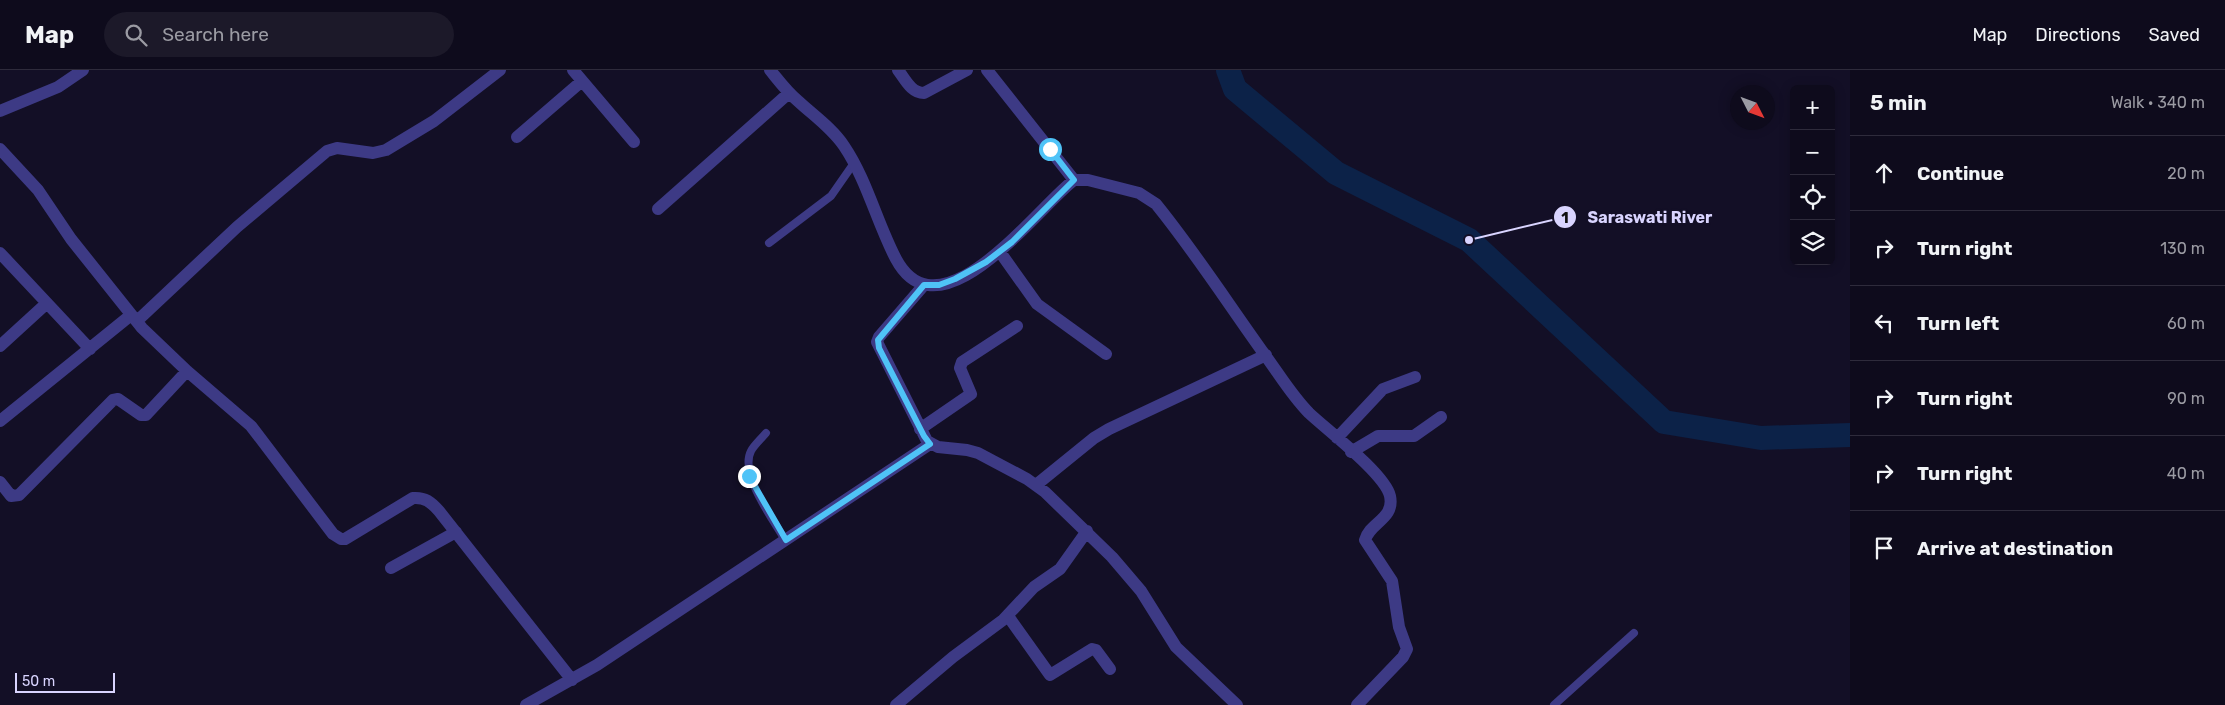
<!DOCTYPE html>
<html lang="en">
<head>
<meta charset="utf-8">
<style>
	:root { --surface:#0e0b1c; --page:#1c1929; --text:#f1f3f6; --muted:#9b9ba3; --line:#2e2b3b }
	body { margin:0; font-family:Rubik,sans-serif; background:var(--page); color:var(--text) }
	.controls { position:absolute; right:15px; top:15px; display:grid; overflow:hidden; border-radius:8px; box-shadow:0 2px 12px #0003 }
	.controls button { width:45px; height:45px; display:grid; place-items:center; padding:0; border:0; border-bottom:1px solid var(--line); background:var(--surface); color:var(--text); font:25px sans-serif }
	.compass { position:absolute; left:1730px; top:15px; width:45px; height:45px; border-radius:50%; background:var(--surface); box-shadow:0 2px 12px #0003; rotate:132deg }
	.scale { position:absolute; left:15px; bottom:12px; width:100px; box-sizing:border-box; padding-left:5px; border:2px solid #d9d4ff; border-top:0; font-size:14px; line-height:18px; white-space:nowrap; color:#d9d4ff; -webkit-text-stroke:4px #130f26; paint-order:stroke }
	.stop { position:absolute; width:15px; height:15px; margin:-11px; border:4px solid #4fc3f7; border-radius:50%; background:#fff }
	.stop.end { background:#4fc3f7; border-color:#fff; box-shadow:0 1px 5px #0008 }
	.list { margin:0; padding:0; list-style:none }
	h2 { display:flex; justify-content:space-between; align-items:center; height:65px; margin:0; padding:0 20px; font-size:21px }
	h2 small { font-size:16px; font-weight:400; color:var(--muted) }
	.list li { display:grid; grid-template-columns:32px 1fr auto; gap:15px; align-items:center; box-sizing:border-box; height:75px; padding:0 20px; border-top:1px solid var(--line) }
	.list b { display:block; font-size:19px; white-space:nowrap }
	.list em { font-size:16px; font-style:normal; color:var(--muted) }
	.icon { flex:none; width:28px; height:28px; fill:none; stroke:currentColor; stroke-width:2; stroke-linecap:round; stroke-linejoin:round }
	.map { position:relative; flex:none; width:1850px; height:635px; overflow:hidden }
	header { display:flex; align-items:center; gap:30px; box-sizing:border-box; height:70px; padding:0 25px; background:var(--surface); border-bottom:1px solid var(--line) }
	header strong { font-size:24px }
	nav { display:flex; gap:28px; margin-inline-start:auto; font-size:18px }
	.search { width:350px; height:45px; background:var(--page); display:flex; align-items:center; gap:12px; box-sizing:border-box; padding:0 18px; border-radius:28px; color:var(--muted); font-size:19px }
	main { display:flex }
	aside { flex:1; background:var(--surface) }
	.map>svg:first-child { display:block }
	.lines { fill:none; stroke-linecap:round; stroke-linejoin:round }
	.river { stroke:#0c2248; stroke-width:24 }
	.service { stroke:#3d3a85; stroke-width:8 }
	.minor { stroke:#3d3a85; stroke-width:12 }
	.route { stroke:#4fc3f7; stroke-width:6 }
	.leader { fill:none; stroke:#d9d4ff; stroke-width:2 }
	.callout-dot { fill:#d9d4ff; stroke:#130f26; stroke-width:2 }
	.mark-label { font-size:15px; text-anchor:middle; font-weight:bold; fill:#111 }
	.callout-label { font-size:16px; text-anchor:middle; font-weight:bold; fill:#d9d4ff; stroke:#130f26; stroke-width:4.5; stroke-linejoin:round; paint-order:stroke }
</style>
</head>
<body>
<header>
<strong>Map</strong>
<div class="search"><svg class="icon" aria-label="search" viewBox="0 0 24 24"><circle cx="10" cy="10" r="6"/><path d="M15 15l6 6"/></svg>Search here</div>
<nav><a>Map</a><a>Directions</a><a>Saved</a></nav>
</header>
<main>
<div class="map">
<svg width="1850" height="635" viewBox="0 0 1850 635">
	<rect width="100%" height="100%" fill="#130f26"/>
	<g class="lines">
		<path class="river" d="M1228,0l7,19 101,84 133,67 195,182 97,16 89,-3"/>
		<path class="service" d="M769,173l62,-47 23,-33
			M766,363c-5,6 -12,12 -15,18 -12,23 22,68 34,89
			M1554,635l80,-72"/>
		<path class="minor" d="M573,0l61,72
			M770,0c9,11 17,22 28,31 15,14 34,27 46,45 23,34 33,77 52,113 44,82 141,-51 178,-79h14l51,13 17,11c39,48 73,101 109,151 14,19 27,41 44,58 18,17 76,61 81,83 5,23 -20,26 -25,44l27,41 7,46 8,22 -4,8 -46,48
			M898,0c7,9 13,23 26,23l43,-23
			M987,0l87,110
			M0,41l58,-24 25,-17
			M517,67l65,-56
			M0,79l38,41 33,49 71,89 45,43 64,55 82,108 8,5h4l68,-41c12,-1 18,4 26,13l133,169
			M658,139l131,-116
			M1000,182l37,52 69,50
			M0,183l90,96
			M924,215l-45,52 -2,5 50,99 11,6 29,3 11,3 49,26 18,13 67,65 29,34 35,56 61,58
			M137,251l100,-94 90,-76 10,-3 36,5 13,-3 48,-29 66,-51
			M0,276l47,-43
			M0,351l131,-106
			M920,359l51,-35 -11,-26 2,-6 55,-36
			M1337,368l46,-49 32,-12
			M1351,382l27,-16h36l27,-19
			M0,412l11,14 8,-1 94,-95 5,-1 23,16h5l41,-44
			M1036,415l58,-47 15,-9 157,-74
			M391,498l65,-36
			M1008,546l42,59 42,-26 4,1 14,19
			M526,635l71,-40 333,-221
			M896,635l57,-48 50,-37 31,-33 26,-18 27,-38"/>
	</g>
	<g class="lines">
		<path class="route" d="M749,406l37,64 144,-96 -6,-8 -45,-88 -1,-8 46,-55h15l16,-6 31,-17 26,-20 62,-62 -24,-31"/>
	</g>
	<path class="leader" d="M1469 170L1565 147"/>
	<g class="callout-dot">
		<circle cx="1469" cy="170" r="5"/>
		<circle cx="1565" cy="147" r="12"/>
	</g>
	<g class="mark-label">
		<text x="1565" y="153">1</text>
	</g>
	<g class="callout-label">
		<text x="1650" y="153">Saraswati River</text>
	</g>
</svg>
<div class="controls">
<button>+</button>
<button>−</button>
<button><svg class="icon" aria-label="locate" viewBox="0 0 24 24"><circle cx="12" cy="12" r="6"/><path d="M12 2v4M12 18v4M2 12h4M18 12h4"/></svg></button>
<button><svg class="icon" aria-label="layers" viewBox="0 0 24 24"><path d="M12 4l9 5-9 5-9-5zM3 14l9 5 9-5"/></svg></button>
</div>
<svg class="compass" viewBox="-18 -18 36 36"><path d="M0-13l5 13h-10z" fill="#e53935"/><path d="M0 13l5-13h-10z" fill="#9b9ba3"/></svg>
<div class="scale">50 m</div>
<div class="stop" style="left:1050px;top:79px"></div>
<div class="stop end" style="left:749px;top:406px"></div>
</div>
<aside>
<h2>5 min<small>Walk · 340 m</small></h2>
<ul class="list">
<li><svg class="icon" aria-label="ahead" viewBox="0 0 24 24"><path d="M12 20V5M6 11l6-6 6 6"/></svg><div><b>Continue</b></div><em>20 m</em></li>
<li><svg class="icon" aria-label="right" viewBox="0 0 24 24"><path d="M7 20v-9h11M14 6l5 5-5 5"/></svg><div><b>Turn right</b></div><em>130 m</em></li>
<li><svg class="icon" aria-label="left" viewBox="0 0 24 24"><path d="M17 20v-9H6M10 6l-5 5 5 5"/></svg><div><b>Turn left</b></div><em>60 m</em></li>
<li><svg class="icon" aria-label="right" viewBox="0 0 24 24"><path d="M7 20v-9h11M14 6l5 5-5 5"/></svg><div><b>Turn right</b></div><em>90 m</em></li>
<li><svg class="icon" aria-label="right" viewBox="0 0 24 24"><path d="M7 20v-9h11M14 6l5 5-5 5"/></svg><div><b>Turn right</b></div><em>40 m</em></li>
<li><svg class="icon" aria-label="arrive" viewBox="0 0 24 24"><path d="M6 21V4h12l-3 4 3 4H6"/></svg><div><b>Arrive at destination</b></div></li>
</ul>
</aside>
</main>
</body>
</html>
